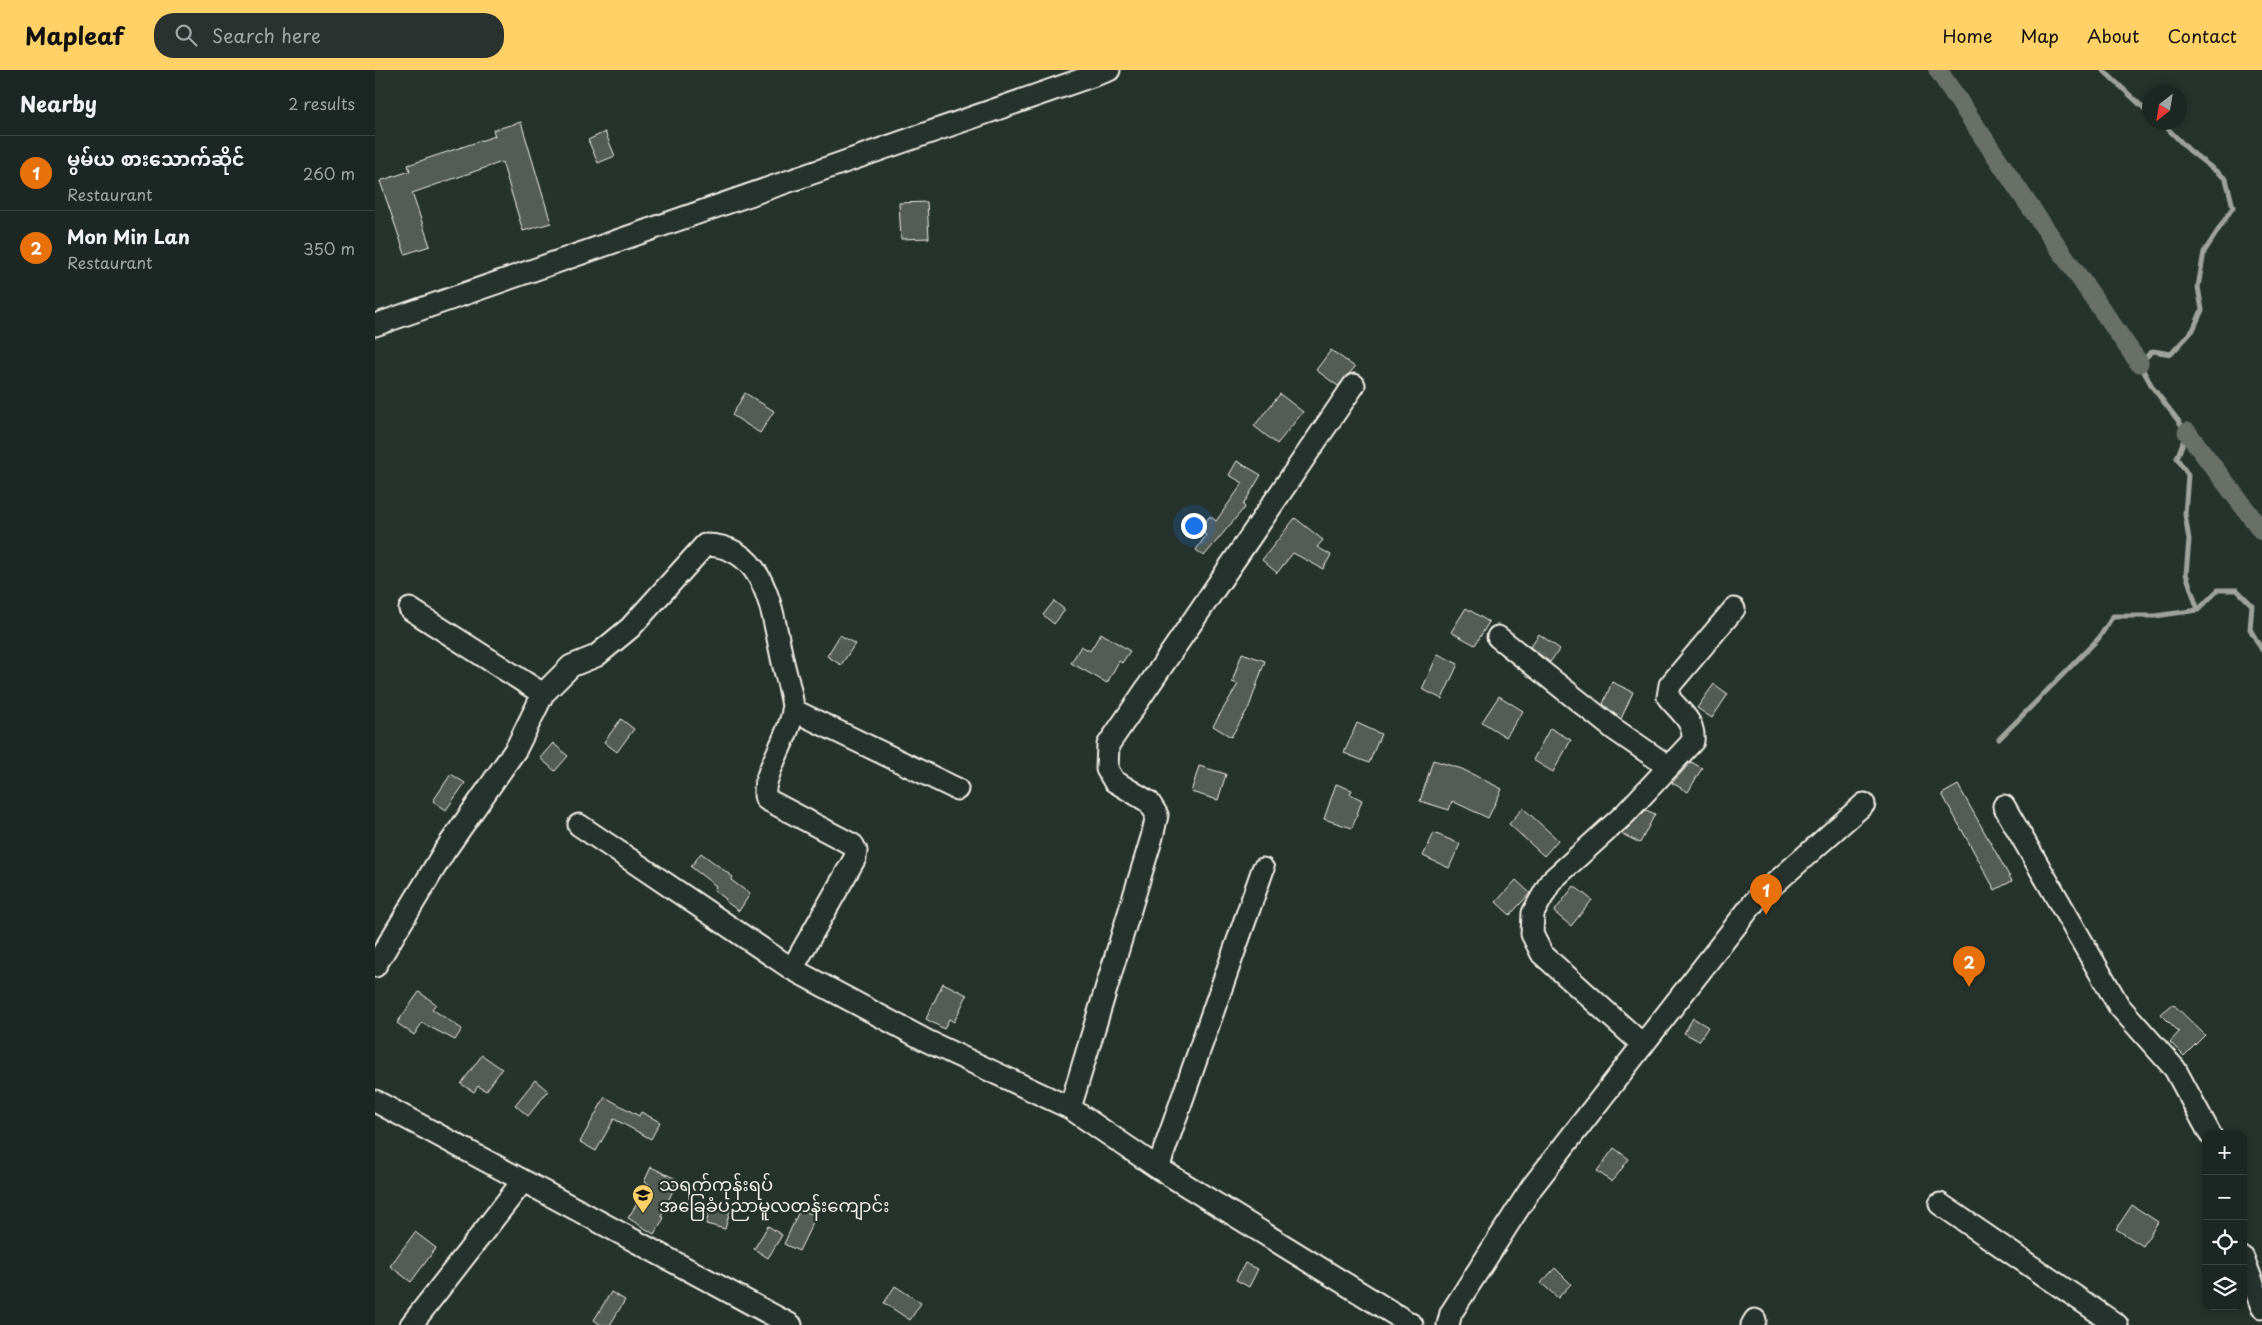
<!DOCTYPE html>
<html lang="en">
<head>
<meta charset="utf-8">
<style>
	:root { --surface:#1c2622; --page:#29322f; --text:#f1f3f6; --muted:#a0a5a5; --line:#3a4340; --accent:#ffd166 }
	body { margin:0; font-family:"Playpen Sans","Noto Sans Myanmar",sans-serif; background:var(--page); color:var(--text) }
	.controls { position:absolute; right:15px; bottom:15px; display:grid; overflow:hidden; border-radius:10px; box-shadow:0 2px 8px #0003 }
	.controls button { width:45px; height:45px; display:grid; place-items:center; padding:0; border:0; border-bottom:1px solid var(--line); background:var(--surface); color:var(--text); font:25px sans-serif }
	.compass { position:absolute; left:1767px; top:15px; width:45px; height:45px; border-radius:50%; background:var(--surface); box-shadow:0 2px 8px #0003; rotate:211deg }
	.you { position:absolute; left:818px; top:455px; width:18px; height:18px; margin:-12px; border:4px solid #fff; border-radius:50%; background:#1a73e8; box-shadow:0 0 0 8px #1a73e833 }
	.badge { display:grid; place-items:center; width:32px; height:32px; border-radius:50%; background:var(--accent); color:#fff; font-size:16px; font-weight:700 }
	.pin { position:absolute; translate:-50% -41px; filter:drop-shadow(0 1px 2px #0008) }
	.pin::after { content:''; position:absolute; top:26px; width:18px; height:15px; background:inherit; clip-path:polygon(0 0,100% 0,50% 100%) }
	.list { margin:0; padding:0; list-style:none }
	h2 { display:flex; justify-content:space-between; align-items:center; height:65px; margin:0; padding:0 20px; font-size:21px }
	h2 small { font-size:16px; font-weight:400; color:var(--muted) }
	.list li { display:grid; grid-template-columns:32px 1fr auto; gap:15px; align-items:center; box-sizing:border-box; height:75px; padding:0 20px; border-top:1px solid var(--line) }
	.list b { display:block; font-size:19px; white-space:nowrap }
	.list p { margin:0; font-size:16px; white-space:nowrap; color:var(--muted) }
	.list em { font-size:16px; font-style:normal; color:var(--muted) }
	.icon { flex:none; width:28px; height:28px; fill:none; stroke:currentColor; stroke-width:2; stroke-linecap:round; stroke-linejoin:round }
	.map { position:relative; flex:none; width:1887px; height:1255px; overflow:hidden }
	header { display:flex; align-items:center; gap:30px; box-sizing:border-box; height:70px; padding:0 25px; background:var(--accent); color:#111 }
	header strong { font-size:24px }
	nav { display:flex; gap:28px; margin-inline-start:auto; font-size:18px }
	.search { width:350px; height:45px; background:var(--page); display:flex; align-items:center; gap:12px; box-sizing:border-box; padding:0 18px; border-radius:20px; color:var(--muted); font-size:19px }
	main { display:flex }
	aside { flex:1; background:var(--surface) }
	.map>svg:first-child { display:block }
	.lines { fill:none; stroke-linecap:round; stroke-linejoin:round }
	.stream { stroke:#9fa39b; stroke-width:5 }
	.canal { stroke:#676f68; stroke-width:19 }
	.building { fill:#525c55; stroke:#f4f1e8 }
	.minor-casing { stroke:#f4f1e8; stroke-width:25 }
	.minor { stroke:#26332d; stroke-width:21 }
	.labels { text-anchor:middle; stroke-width:4.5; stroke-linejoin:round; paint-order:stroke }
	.poi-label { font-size:18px; fill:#f4f1e8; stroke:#26332d; text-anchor:start }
</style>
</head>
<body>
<header>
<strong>Mapleaf</strong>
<div class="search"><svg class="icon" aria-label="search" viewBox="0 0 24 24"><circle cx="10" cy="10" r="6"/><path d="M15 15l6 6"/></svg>Search here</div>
<nav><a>Home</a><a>Map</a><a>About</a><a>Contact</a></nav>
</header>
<main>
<aside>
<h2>Nearby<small>2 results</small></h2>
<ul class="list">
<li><span class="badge" style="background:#e8710a">1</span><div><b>မွမ်ယ စားသောက်ဆိုင်</b><p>Restaurant</p></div><em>260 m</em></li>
<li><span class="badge" style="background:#e8710a">2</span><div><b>Mon Min Lan</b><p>Restaurant</p></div><em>350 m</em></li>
</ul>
</aside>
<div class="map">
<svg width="1887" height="1255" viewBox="0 0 1887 1255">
	<rect width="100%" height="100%" fill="#26332d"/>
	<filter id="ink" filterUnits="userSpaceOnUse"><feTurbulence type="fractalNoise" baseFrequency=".02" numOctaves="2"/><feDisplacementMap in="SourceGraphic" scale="10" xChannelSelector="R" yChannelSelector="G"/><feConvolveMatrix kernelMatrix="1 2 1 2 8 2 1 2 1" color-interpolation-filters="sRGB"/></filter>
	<g filter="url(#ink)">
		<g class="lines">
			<path class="stream" d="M1728,0l46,43
				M1786,52l29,29 36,28 7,28 -29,45 -6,35 4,23 -9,20 -22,24 -18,-3 -14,12 14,25 34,44 -10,26 11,17 -3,39 4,26 -3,34 12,36
				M1624,669l100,-101 14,-22h42l43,-6 20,-20h19l15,15 -2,24 12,21"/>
			<path class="canal" d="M1563,0l88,131 113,162
				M1812,362l75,99"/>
		</g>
		<path class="building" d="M146,52l30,101 -28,8 -21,-69 -90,31 18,53 -25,8 -25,-73 30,-10 -2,-6 87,-29 -2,-6z
			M230,62l10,24 -17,7 -10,-23z
			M552,132l2,36 -28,1 -2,-36z
			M956,280l24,17 -17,19 -22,-16z
			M370,323l29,18 -14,22 -28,-18z
			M905,324l23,18 -26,32 -23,-18z
			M862,391l24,14 -18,30 2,2 -41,49 -8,-6 10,-15 -7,-6 11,-13 6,5 27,-38 -14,-8z
			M920,448l28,22 -6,7 14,8 -8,14 -30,-16 -16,20 -15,-13z
			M679,531l11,9 -11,14 -11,-9z
			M1091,538l23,14 -14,23 -24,-13z
			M726,563l29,18 -8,12 -3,-2 -12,22 -36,-20 10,-17 9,5z
			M1164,564l21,15 -10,13 -20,-15z
			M465,565l15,9 -14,21 -14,-9z
			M867,583l23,8 -16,46 -18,30 -18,-11 25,-42 -6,-2z
			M1063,584l20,10 -16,35 -20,-10z
			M1237,612l21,10 -12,27 -18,-15z
			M1339,614l14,10 -16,24 -15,-10z
			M1124,626l24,15 -17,26 -24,-15z
			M246,649l13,10 -17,23 -13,-10z
			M982,653l24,11 -12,29 -25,-10z
			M1175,658l21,12 -18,32 -20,-12z
			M178,673l15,13 -13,15 -15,-13z
			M1058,690l29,9 40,20 -14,29 -36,-17 -3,9 -29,-9z
			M1316,692l11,6 -14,24 -16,-9z
			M824,696l27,8 -8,26 -27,-8z
			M76,704l14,9 -19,27 -13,-9z
			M961,714l16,6 -2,4 12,6 -10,28 -28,-9z
			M1583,715l54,96 -17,9 -53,-96z
			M1148,738l35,32 -14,16 -35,-32z
			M1271,740l9,4 -15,29 -18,-9z
			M1059,763l26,11 -11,24 -26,-12z
			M326,783l32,24 -2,3 19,14 -11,17 -14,-10 1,-2 -12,-9 2,-4 -25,-19z
			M1141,810l14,13 -20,22 -14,-13z
			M1199,816l18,14 -21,26 -17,-14z
			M568,913l24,12 -13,27 -5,-3 -5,10 -18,-10z
			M44,922l17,12 -4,5 30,20 -7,11 -33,-17 -8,12 -17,-12z
			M1798,934l32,31 -21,21 -14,-14 9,-10 -18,-18z
			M1318,948l15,9 -9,14 -15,-8z
			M107,985l20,14 -16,22 -8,-5 -4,6 -13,-8z
			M160,1010l13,11 -20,25 -13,-11z
			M230,1027l34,19 2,-4 19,10 -9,17 -37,-20 -18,32 -16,-9z
			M1239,1078l15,11 -17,23 -15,-11z
			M276,1097l27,13 -17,36 3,2 -10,16 -26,-16 21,-34 -5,-2z
			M336,1135l19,5 -5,19 -19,-5z
			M1757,1135l26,17 -15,24 -27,-17z
			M425,1139l16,7 -17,35 -15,-7z
			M393,1156l14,9 -14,23 -14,-9z
			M40,1162l21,16 -25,34 -21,-16z
			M870,1193l13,6 -9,18 -13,-7z
			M1180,1198l16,16 -13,14 -17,-15z
			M520,1216l26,17 -11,17 -26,-17z
			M236,1222l14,8 -15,25h-9l-7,-5z"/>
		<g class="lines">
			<g class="minor-casing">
				<path id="minor" d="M0,255l734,-255
					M35,539l133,85
					M1123,567l116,92 55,38
					M418,640l164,79
					M1629,736l115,200 56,63 35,65
					M204,755l213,144 135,72 143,67 88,60 254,157
					M0,896l69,-114 72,-103 27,-55 28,-28 25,-10 34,-28 75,-83c61,0 67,67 77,113 3,15 11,38 11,52 -2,25 -35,70 -27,89l87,46 3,6 -1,7 -63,111
					M1268,975l-101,-91 -10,-20 1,-21 18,-32 74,-67 68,-73c2,-20 -14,-30 -25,-44l2,-12 64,-76
					M0,1031l416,224
					M695,1038l82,-271 5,-22 -8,-13 -35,-21 -7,-12 1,-24 246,-360
					M783,1098l105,-299
					M1565,1134l177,121
					M1868,1188l19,49
					M36,1255l112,-144
					M1073,1255l3,-12 81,-126 223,-286 109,-97
					M1377,1255l3,-5"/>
			</g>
			<use href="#minor" class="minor"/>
		</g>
	</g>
	<defs>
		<g id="school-pin" transform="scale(1.125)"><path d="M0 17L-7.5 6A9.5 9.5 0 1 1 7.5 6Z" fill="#ffd166" stroke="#26332d"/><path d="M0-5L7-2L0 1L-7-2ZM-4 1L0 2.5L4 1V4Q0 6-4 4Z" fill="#111"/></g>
	</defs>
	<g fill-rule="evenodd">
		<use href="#school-pin" x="268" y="1125"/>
	</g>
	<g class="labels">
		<g class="poi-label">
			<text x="284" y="1121">သရက်ကုန်းရပ်<tspan x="284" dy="21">အခြေခံပညာမူလတန်းကျောင်း</tspan></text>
		</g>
	</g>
</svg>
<div class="controls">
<button>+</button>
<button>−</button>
<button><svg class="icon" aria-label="locate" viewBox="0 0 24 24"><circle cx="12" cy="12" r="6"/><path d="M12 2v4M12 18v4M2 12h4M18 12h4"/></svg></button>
<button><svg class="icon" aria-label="layers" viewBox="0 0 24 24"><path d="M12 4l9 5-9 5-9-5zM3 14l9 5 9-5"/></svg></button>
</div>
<svg class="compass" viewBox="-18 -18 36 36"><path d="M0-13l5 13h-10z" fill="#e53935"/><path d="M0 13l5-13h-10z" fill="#a0a5a5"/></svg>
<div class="you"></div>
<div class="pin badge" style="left:1391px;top:845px;background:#e8710a">1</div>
<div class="pin badge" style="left:1594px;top:917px;background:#e8710a">2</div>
</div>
</main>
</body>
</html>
